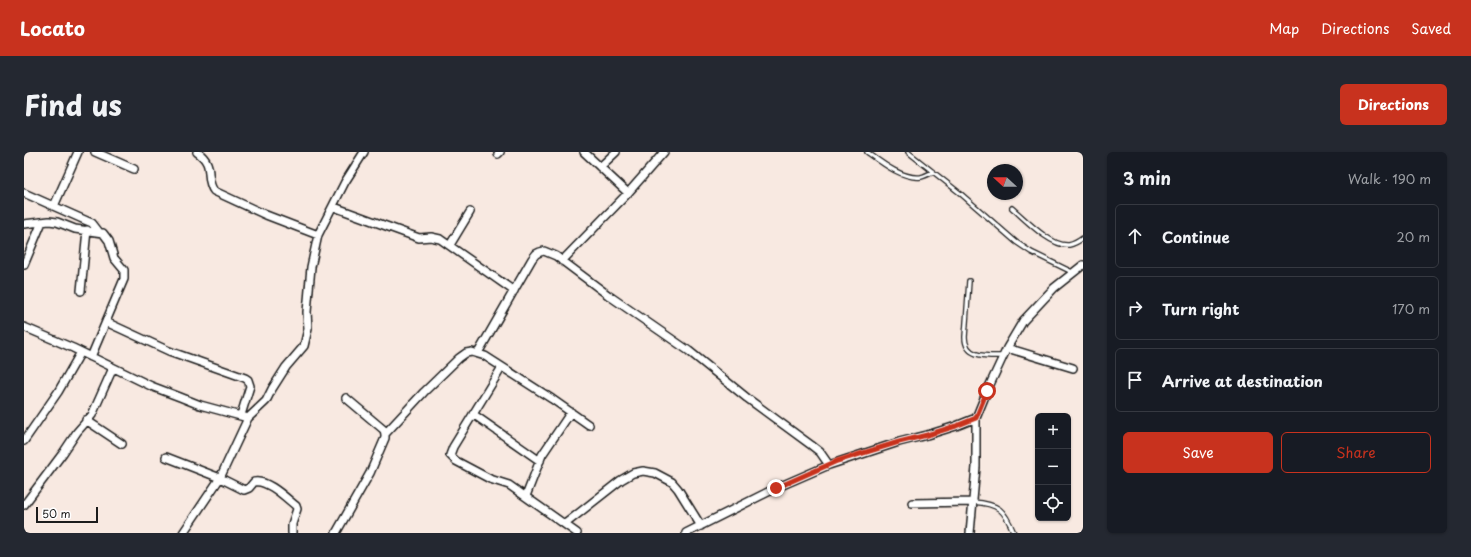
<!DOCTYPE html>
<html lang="en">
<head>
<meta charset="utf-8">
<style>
	:root { --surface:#171b24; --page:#242831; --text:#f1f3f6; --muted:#9ea1a6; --line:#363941; --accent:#c8321e }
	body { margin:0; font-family:"Playpen Sans",sans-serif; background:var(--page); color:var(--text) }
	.controls { position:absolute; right:12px; bottom:12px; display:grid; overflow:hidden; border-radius:6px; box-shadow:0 1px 3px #0004 }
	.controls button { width:36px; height:36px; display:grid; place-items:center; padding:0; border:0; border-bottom:1px solid var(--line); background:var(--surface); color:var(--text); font:20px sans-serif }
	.compass { position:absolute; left:963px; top:12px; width:36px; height:36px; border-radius:50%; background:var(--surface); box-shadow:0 1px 3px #0004; rotate:291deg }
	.scale { position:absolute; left:12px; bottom:10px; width:62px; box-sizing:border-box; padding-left:4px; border:2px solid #1c1c1c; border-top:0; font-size:11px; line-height:14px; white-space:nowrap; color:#1c1c1c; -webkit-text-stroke:3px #fff; paint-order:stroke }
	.stop { position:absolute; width:12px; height:12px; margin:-9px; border:3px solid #c8321e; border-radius:50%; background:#fff }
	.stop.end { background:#c8321e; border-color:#fff; box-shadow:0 1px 4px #0008 }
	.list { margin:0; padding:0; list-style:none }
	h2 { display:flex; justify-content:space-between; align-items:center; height:52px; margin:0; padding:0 16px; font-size:17px }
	h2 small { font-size:13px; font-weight:400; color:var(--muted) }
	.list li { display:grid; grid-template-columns:26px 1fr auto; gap:12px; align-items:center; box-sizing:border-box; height:64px; margin:0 8px 8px; padding:0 8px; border:1px solid var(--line); border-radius:6px }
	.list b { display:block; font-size:15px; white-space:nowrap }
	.list em { font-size:13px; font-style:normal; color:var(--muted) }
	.actions { display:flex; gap:8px; padding:12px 16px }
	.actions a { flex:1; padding:9px 0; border:1px solid var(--accent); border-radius:6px; text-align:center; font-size:14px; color:var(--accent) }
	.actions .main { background:var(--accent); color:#fff }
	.icon { flex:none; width:22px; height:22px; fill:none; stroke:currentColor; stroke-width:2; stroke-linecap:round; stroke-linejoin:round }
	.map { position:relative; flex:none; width:1059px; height:381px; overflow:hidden; border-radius:6px }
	header { display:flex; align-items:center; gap:24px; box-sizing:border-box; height:56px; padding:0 20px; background:var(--accent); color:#fff }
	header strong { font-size:19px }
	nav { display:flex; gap:22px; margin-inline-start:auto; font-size:14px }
	.intro { display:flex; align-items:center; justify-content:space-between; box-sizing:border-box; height:96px; padding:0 24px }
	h1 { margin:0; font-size:28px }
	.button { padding:10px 18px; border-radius:6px; background:var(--accent); color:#fff; font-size:14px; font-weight:700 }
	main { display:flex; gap:24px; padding:0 24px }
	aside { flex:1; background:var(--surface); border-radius:6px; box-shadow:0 1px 3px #0004 }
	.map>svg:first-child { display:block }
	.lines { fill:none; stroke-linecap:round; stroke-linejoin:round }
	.service-casing { stroke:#1c1c1c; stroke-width:6 }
	.minor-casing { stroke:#1c1c1c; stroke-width:10 }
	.service { stroke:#fff; stroke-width:3.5 }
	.minor { stroke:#fff; stroke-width:7 }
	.route { stroke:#c8321e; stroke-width:5 }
</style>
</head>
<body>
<header>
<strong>Locato</strong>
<nav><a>Map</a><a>Directions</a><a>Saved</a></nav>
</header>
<div class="intro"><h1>Find us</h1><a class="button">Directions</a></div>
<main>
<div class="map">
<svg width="1059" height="381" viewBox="0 0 1059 381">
	<rect width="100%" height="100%" fill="#f8e9e1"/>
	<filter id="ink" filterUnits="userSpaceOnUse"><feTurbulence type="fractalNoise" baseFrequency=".025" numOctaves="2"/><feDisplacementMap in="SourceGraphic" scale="8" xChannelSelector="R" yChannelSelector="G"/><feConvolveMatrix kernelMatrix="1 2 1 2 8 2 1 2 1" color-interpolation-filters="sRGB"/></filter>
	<g filter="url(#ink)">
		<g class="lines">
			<g class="service-casing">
				<path id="service" d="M843,0c15,11 35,27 54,25 4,-1 8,-3 12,-5
					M884,0l53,42 55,48 15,10 41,20
					M988,56c13,11 39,39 57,37 5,-1 10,-4 14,-7
					M945,129l-4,56c0,21 22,19 38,19
					M949,350c26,2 31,7 41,31"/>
			</g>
			<g class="minor-casing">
				<path id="minor" d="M71,0l39,17
					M173,0c19,13 7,26 17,39l52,24 52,20
					M560,0l44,41
					M474,2l2,-2
					M576,15l16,-15
					M0,41l63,28 5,2 7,9
					M30,54l24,-54
					M310,55l85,31 12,-1 9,2 74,52
					M0,72l25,-3 8,1 18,7 28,4 6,8 5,17 10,12v9l-33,78
					M426,93l20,-33
					M538,109l66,-68 36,-41
					M0,113l18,-43
					M57,139l6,-61
					M82,170l63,29 76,27 3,2 2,6 -9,29
					M0,175l49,21 78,38 29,11 20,8 48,13
					M983,196l66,20
					M454,201l54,-94 4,-5 4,-2 4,-1 12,5 52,39 81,56 58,47 64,47 9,7 9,13
					M478,215l-49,80 -3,8 6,6 34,18 19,6 68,48
					M449,262l67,47
					M62,268l36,24
					M361,282l39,-42 35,-34 7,-5 6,-1 13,4 67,43 37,26
					M0,289l34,-49 23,-40
					M142,305l54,21 24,12 5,-2 5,-6c13,-3 32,16 42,24l1,3 -5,15v9
					M502,344l16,-41 29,-43
					M888,351l61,-1
					M0,353l39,-52 14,-21 15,-17 21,-47
					M541,372l56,-44 12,-7 10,-2 12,2 17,9 6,7 23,37
					M159,381l37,-55 28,-60 18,-17 6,-12 14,-22 18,-21 4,-17 -1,-17 4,-45 7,-32 27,-53 19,-30
					M312,381l34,-60 15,-35v-4l-1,-4 -38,-32
					M662,381l90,-45 53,-23 70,-23 28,-7 29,-9 20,-8
					M946,381l6,-66v-49l11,-27 20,-43 16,-27 31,-33 29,-23"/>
			</g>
			<use href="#service" class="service"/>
			<use href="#minor" class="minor"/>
		</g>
	</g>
	<g class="lines" filter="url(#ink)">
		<path class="route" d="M752,336l61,-27 62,-19 28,-7 29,-9 20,-8 11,-27"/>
	</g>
</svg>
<div class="controls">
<button>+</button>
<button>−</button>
<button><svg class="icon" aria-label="locate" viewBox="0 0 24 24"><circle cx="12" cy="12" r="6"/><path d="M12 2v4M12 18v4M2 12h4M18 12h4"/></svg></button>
</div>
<svg class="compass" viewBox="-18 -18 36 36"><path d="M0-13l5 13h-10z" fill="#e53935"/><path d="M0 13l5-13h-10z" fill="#9ea1a6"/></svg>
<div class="scale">50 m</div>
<div class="stop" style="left:963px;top:239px"></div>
<div class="stop end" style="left:752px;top:336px"></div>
</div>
<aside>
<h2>3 min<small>Walk · 190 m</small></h2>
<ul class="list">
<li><svg class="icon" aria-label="ahead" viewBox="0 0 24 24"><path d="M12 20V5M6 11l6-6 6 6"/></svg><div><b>Continue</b></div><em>20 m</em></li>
<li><svg class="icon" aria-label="right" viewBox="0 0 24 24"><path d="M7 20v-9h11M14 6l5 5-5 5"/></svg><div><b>Turn right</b></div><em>170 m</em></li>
<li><svg class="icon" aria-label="arrive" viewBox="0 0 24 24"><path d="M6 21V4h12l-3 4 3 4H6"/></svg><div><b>Arrive at destination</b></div></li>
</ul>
<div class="actions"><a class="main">Save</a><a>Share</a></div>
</aside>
</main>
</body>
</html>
